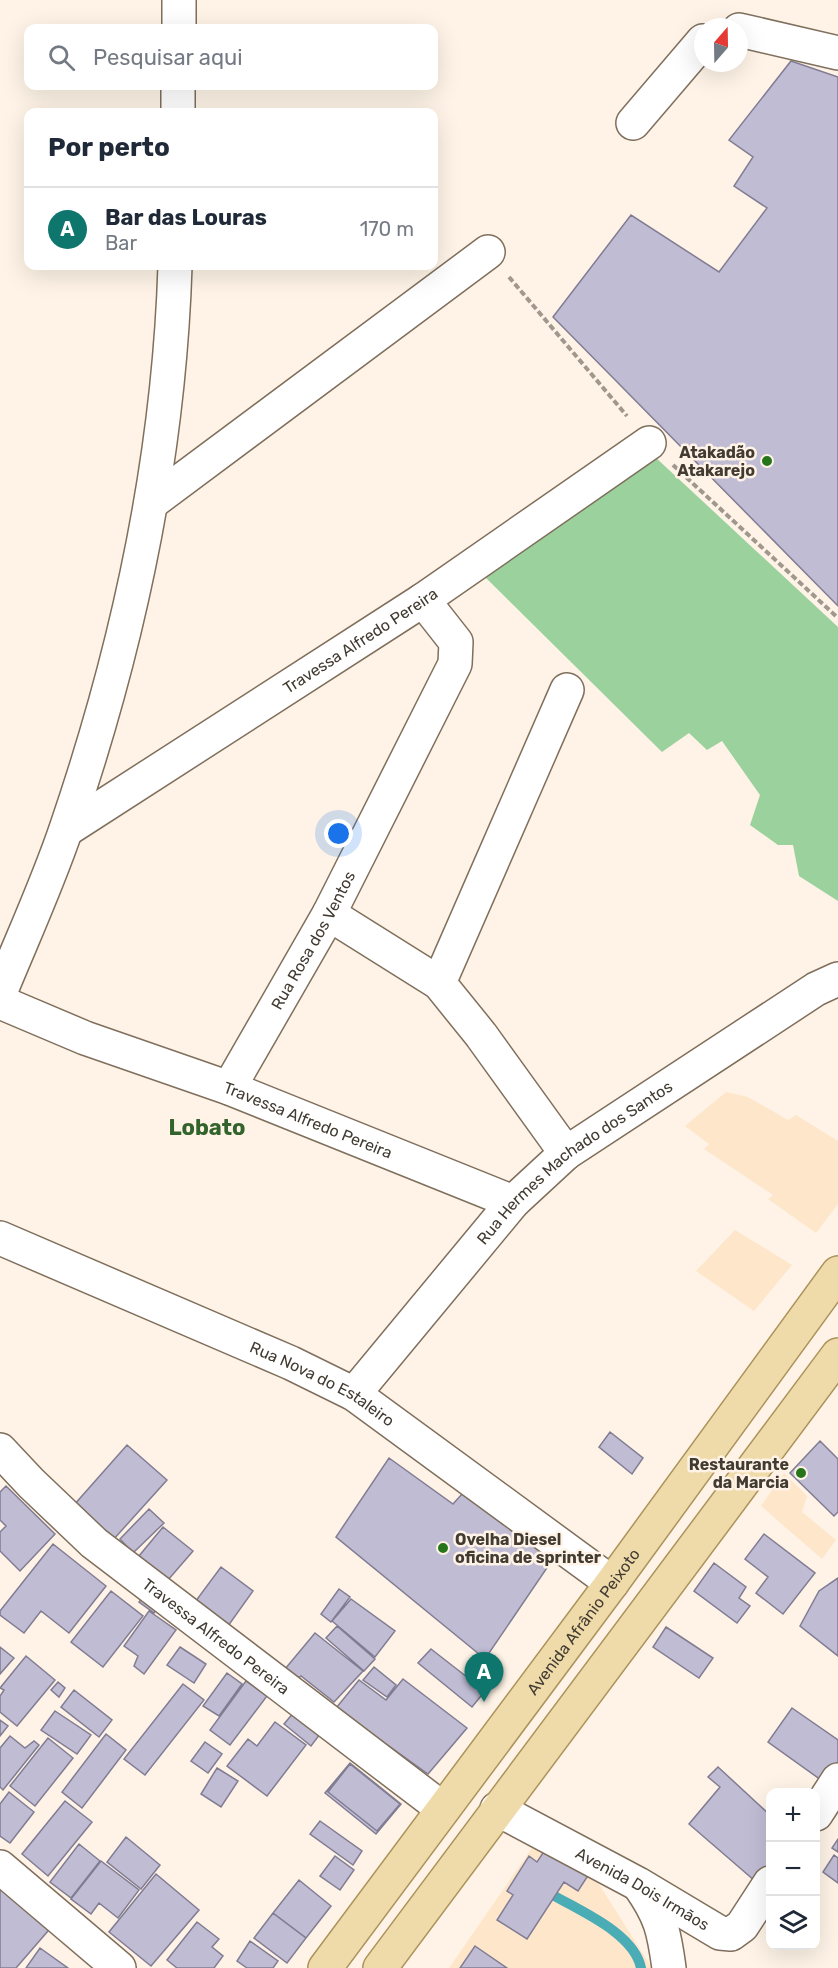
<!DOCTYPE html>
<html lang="pt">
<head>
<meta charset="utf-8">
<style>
	:root { --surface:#fff; --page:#f2f2f3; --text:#1f2937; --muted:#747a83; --line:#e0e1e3; --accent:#0f766e }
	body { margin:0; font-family:Rubik,sans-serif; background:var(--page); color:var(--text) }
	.controls { position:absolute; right:18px; bottom:18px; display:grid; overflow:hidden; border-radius:12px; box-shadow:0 6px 24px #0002 }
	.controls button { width:54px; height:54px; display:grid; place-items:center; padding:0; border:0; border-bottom:2px solid var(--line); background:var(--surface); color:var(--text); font:30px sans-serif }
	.compass { position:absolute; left:694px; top:18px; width:54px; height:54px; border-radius:50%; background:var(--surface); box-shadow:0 6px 24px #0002; rotate:20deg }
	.you { position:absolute; left:339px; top:834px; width:21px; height:21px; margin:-15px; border:4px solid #fff; border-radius:50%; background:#1a73e8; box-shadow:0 0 0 9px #1a73e833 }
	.badge { display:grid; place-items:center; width:39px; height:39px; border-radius:50%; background:var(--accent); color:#fff; font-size:20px; font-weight:700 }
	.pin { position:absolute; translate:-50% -50px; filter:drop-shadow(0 2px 3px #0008) }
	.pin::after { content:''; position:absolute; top:32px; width:21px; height:18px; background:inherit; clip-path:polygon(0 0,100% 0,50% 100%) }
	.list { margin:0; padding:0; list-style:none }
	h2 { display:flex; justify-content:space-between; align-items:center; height:78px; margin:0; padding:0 24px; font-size:26px }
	h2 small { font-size:20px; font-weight:400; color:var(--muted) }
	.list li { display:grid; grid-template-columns:39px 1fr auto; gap:18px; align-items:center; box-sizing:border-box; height:84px; padding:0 24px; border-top:2px solid var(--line) }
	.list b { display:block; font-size:22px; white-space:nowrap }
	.list p { margin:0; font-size:20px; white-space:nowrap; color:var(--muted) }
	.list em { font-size:20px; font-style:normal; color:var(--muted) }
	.icon { flex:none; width:33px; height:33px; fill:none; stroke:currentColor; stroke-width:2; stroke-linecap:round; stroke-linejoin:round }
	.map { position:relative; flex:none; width:838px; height:1968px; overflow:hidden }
	.search { position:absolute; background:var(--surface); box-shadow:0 6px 24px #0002; left:24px; top:24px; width:414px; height:66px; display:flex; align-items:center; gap:15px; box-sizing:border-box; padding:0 21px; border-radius:12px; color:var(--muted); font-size:22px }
	.panel { position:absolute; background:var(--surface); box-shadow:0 6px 24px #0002; left:24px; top:108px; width:414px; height:162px; border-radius:12px }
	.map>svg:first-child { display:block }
	.built { fill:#fee6cb }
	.forest { fill:#9ad19d }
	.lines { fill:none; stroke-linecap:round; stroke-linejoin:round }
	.stream { stroke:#4aacb5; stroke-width:10 }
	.building { fill:#c0bcd4; stroke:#807c92; stroke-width:1.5 }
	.minor-casing { stroke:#7f6f5c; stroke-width:36 }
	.major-casing { stroke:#ab935b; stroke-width:36 }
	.path { stroke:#a1988d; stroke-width:4; stroke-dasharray:6 3; stroke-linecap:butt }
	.minor { stroke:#fff; stroke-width:33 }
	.major { stroke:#efdaaa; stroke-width:33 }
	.poi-dot { fill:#27751b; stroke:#fef3e6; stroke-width:2 }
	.labels { text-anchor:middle; stroke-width:5; stroke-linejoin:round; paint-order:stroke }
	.poi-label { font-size:16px; font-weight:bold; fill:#423b32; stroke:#fef3e6; text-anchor:end }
	.street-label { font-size:16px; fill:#423b32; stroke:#fef3e6 }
	.district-label { font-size:22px; font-weight:bold; fill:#33632c; stroke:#fef3e6 }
</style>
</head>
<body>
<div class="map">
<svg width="838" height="1968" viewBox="0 0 838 1968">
	<rect width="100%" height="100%" fill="#fef3e6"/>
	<path class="built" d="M726,1092l22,5 40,23 8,-5 42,26v63l-22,29 -48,-34 5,-4 -69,-46 5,-5 -24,-18z
		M735,1230l57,35 -38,46 -58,-40z
		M784,1473l23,23 -5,16 34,28 -14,19 -61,-53z
		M534,1845l63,36 55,87h-203z"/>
	<path class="forest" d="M654,456l184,171v274l-39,-25 -6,-31h-15l-28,-20 10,-30 -38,-54 -15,9 -18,-17 -27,19 -178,-176z"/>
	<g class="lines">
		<path class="stream" d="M551,1894c29,17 83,39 90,74"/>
	</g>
	<path class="building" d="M791,61l47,16v529l-285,-289 78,-102 88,57 48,-64 -33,-22 19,-29 -24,-17z
		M610,1432l33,26 -11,16 -33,-27z
		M820,1441l18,18v53l-4,4 -44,-43z
		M127,1445l40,35 -54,60 -39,-35z
		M389,1458l64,46 9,-10 91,65 -68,100 -149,-122z
		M6,1486l49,48 -35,37 -20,-20v-19l6,-6 -6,-6v-28z
		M149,1509l15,14 -31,30 -13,-14z
		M163,1527l30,24 -25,29 -29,-24z
		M764,1534l51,39 -32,41 -27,-21 12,-16 -23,-18z
		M53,1544l53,42 -37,47 -28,-22 -17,22 -24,-18v-4z
		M714,1563l32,24 -7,11 11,8 -13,17 -43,-32z
		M221,1567l32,24 -25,35 -33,-24z
		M838,1578v78l-38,-30 19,-35z
		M339,1589l11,8 -19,25 -10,-8z
		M148,1590l15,10 -9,13 -15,-11z
		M111,1591l32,25 -40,51 -32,-25z
		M351,1599l44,32 -20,26 -43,-36z
		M149,1611l27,19 -32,44 -10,-8 4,-10 -14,-10z
		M337,1626l38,33 -11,12 -38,-33z
		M666,1627l47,31 -14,20 -46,-31z
		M315,1633l48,38 -29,31 -33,-26 -5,4 -11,-11z
		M0,1647l14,11 -14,16z
		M180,1647l26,17 -12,19 -27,-18z
		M431,1649l54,42 -13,16 -54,-44z
		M26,1656l29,24 -38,46 -17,-14v-16l4,-6 -4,-2z
		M374,1667l22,18 -9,12 -24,-17z
		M227,1673l15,11 -23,32 -16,-10z
		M403,1679l64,49 -39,46 -92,-66 23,-28 27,20z
		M246,1681l21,15 -37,49 -20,-15z
		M58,1682l7,6 -6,9 -8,-7z
		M183,1684l21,16 -59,75 -21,-16z
		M74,1690l38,30 -13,17 -38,-30z
		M792,1708l46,32v30l-10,15 -60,-43z
		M55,1711l36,24 -14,19 -36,-24z
		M294,1712l26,22 -9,12 -27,-22z
		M0,1720l8,6 -8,10z
		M275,1722l31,23 -39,51 -40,-30 21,-27 9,7z
		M106,1734l20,16 -44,58 -20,-16z
		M10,1736l15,12 9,-7 5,4 -36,45 -3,-3v-39z
		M48,1738l25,20 -38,48 -25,-20z
		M205,1742l17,12 -14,19 -17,-12z
		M350,1763l51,41 -25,30 -51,-41z
		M350,1764l50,40 -23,27 -49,-39z
		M718,1767l52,48v49l-15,17 -66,-57 31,-37 -12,-10z
		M217,1768l21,13 -17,26 -20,-13z
		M9,1792l25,20 -24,31 -10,-7v-32z
		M65,1801l27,21 -44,54 -26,-22z
		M320,1821l42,30 -9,14 -43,-31z
		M126,1837l34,28 -19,24 -34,-27z
		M838,1839v13l-6,-4z
		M79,1844l21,17 -29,37 -21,-16z
		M549,1844l42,27 -13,20 -14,-9 -37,57 -30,-19 16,-25 -6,-4 22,-35 8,6z
		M834,1855l4,3v25l-15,-11z
		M335,1856l19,14 -14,20 -20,-14z
		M101,1861l38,29 -21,28 -19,-15 -8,11 -20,-15z
		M156,1874l43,36 -48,56 -42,-34z
		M0,1876l54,48 -38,44h-16z
		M299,1880l32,26 -25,32 -33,-25z
		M273,1913l33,25 -19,25 -33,-25z
		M197,1922l22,17 -7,8 11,9 -9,12h-37l-10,-8z
		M250,1941l28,20 -5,7h-26l-10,-7z
		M475,1946l32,22h-47z
		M40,1948l28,20h-42z"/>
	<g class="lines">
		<g class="minor-casing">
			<g id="minor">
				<path d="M179,28v-28"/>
				<path d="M739,30l99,23"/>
				<path d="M178,112v-26"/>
				<path d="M633,123l70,-82"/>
				<path d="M151,503l337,-251"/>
				<path id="s1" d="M66,830l357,-230 226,-157"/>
				<path d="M329,914l110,69 42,52 85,118"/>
				<path d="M439,983l128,-293"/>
				<path d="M0,993c22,-54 47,-108 66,-164 62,-181 103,-372 109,-563"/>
				<path id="s2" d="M0,1002l85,36 144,50 284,114"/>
				<path id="s3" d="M229,1088l100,-174 126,-250 1,-22 -33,-42"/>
				<path id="s4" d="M0,1238l291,125 63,31 258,189"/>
				<path id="s5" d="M354,1394l159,-192 53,-49 250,-164 22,-10"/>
				<path id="s6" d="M0,1450l31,33 63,60 349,266"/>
				<path id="s7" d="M497,1809l141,75 82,49 11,1 11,-8 28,-43"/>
				<path d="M816,1814l22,-34"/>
				<path d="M0,1867l119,101"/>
				<path d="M639,1885c22,31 25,46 30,83"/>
			</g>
		</g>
		<g class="major-casing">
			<g id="major">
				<path id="s8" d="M325,1968l287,-385 226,-310"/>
				<path d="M380,1968l458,-613"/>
			</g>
		</g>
		<path class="path" d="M509,277l118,139
			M673,465l165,153"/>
		<use href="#minor" class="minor"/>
		<use href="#major" class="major"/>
	</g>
	<g class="poi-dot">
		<circle cx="767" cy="461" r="6"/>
		<circle cx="801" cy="1473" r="6"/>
		<circle cx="443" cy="1548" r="6"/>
	</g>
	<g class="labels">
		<g class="poi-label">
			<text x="755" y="458">Atakadão<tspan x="755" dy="18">Atakarejo</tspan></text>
			<text x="789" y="1470">Restaurante<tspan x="789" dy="18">da Marcia</tspan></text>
			<text x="455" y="1545" text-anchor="start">Ovelha Diesel<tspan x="455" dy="18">oficina de sprinter</tspan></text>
		</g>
		<g class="street-label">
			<text dy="6" stroke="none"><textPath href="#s1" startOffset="350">Travessa Alfredo Pereira</textPath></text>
			<text dy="6" stroke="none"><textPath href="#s3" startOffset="170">Rua Rosa dos Ventos</textPath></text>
			<text dy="6" stroke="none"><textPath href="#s2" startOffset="330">Travessa Alfredo Pereira</textPath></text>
			<text dy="6" stroke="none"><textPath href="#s5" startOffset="322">Rua Hermes Machado dos Santos</textPath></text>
			<text dy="6" stroke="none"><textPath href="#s4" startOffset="354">Rua Nova do Estaleiro</textPath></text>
			<text dy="6" stroke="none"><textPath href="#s8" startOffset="432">Avenida Afrânio Peixoto</textPath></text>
			<text dy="6" stroke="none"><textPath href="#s6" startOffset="286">Travessa Alfredo Pereira</textPath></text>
			<text dy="6" stroke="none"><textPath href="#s7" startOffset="166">Avenida Dois Irmãos</textPath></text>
		</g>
		<g class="district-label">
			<text x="207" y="1135">Lobato</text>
		</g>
	</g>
</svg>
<div class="controls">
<button>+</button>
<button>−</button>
<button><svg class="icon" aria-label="layers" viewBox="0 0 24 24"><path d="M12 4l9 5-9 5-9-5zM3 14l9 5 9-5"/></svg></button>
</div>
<svg class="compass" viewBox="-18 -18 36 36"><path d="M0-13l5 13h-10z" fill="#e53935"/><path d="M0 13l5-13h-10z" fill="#747a83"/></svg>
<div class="you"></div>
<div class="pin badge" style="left:484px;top:1702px">A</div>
<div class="search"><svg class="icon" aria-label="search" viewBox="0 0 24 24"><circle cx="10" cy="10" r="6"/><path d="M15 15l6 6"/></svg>Pesquisar aqui</div>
<section class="panel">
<h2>Por perto<small></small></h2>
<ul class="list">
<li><span class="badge">A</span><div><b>Bar das Louras</b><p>Bar</p></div><em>170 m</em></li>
</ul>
</section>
</div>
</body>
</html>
